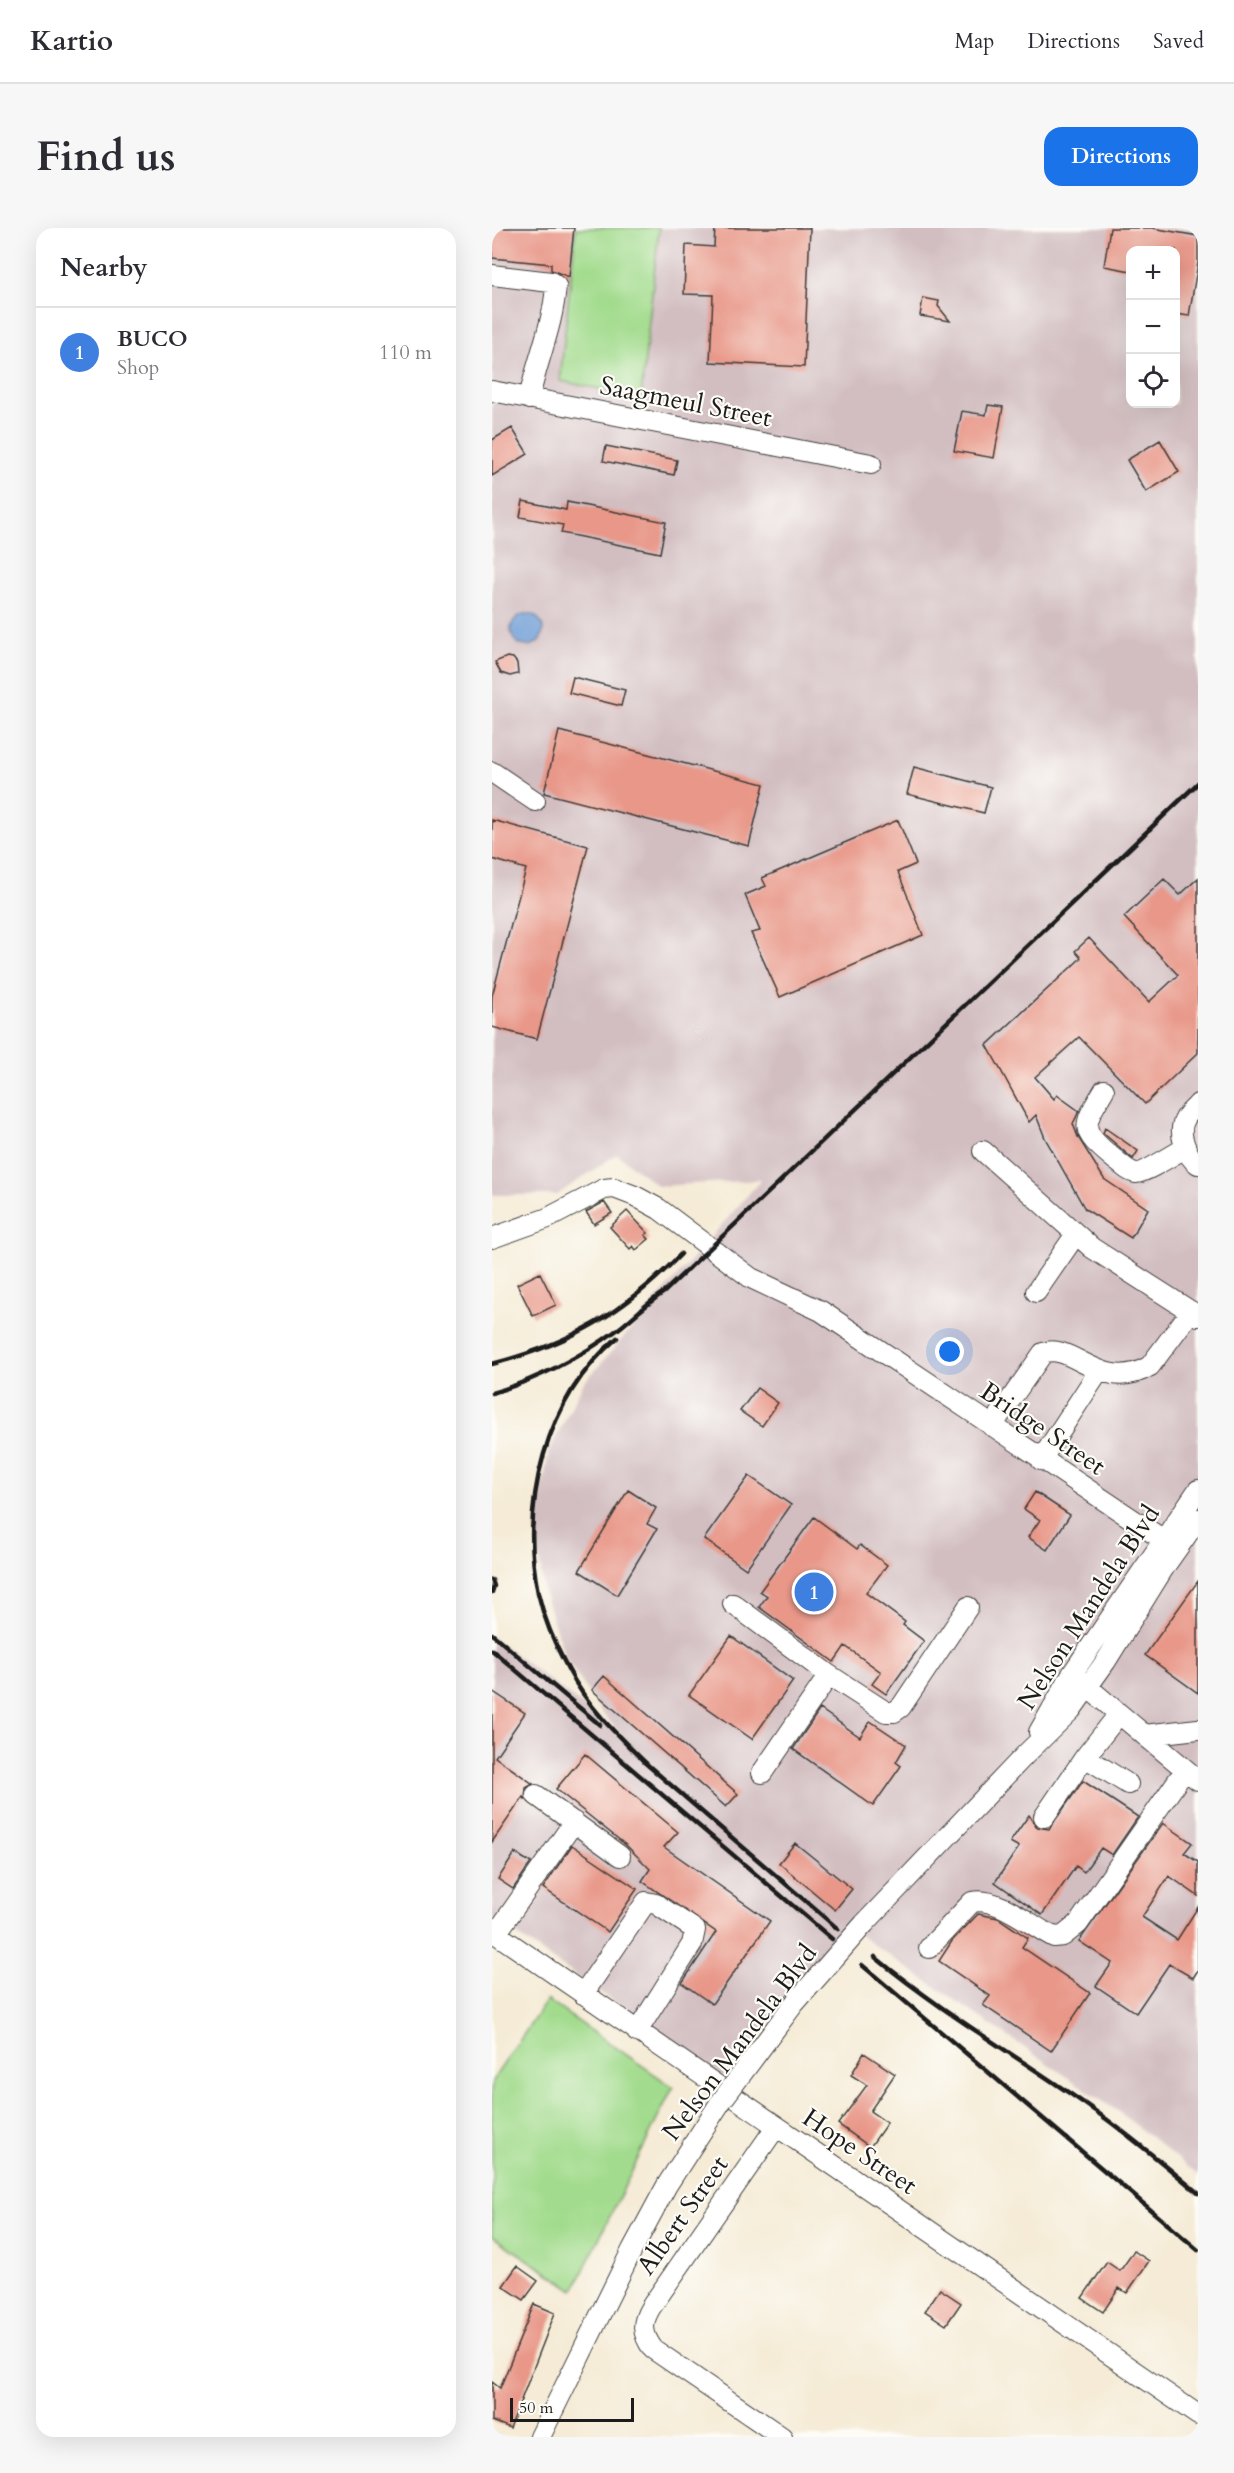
<!DOCTYPE html>
<html lang="en">
<head>
<meta charset="utf-8">
<style>
	:root { --surface:#fff; --page:#f7f7f7; --text:#2b2b33; --muted:#7c7c81; --line:#e1e1e2; --accent:#1a73e8 }
	body { margin:0; font-family:Cardo,serif; background:var(--page); color:var(--text) }
	.controls { position:absolute; right:18px; top:18px; display:grid; overflow:hidden; border-radius:12px; box-shadow:0 6px 24px #0002 }
	.controls button { width:54px; height:54px; display:grid; place-items:center; padding:0; border:0; border-bottom:2px solid var(--line); background:var(--surface); color:var(--text); font:30px sans-serif }
	.scale { position:absolute; left:18px; bottom:15px; width:124px; box-sizing:border-box; padding-left:6px; border:3px solid #1c1c1c; border-top:0; font-size:16px; line-height:21px; white-space:nowrap; color:#1c1c1c; -webkit-text-stroke:4px #fdfcf7; paint-order:stroke }
	.you { position:absolute; left:458px; top:1124px; width:21px; height:21px; margin:-15px; border:4px solid #fff; border-radius:50%; background:#1a73e8; box-shadow:0 0 0 9px #1a73e833 }
	.badge { display:grid; place-items:center; width:39px; height:39px; border-radius:50%; background:var(--accent); color:#fff; font-size:20px; font-weight:700 }
	.pin { position:absolute; translate:-50% -50%; border:3px solid #fff; box-shadow:0 2px 6px #0006 }
	.list { margin:0; padding:0; list-style:none }
	h2 { display:flex; justify-content:space-between; align-items:center; height:78px; margin:0; padding:0 24px; font-size:26px }
	h2 small { font-size:20px; font-weight:400; color:var(--muted) }
	.list li { display:grid; grid-template-columns:39px 1fr auto; gap:18px; align-items:center; box-sizing:border-box; height:90px; padding:0 24px; border-top:2px solid var(--line) }
	.list b { display:block; font-size:22px; white-space:nowrap }
	.list p { margin:0; font-size:20px; white-space:nowrap; color:var(--muted) }
	.list em { font-size:20px; font-style:normal; color:var(--muted) }
	.icon { flex:none; width:33px; height:33px; fill:none; stroke:currentColor; stroke-width:2; stroke-linecap:round; stroke-linejoin:round }
	.map { position:relative; flex:none; width:706px; height:2209px; overflow:hidden; border-radius:18px }
	header { display:flex; align-items:center; gap:36px; box-sizing:border-box; height:84px; padding:0 30px; background:var(--surface); border-bottom:2px solid var(--line) }
	header strong { font-size:28px }
	nav { display:flex; gap:33px; margin-inline-start:auto; font-size:21px }
	.intro { display:flex; align-items:center; justify-content:space-between; box-sizing:border-box; height:144px; padding:0 36px }
	h1 { margin:0; font-size:42px }
	.button { padding:15px 27px; border-radius:18px; background:var(--accent); color:#fff; font-size:21px; font-weight:700 }
	main { display:flex; gap:36px; padding:0 36px }
	aside { flex:1; background:var(--surface); border-radius:18px; box-shadow:0 6px 24px #0002 }
	.map>svg:first-child { display:block }
	.industrial { fill:#d2bec1; fill-rule:evenodd }
	.green { fill:#a2db8d; stroke:#5f7c54; stroke-width:1.5 }
	.water { fill:#6c9bd5; stroke:#445c78; stroke-width:1.5 }
	.building { fill:#e89788 }
	.lines { fill:none; stroke-linecap:round; stroke-linejoin:round }
	.minor-casing { stroke:#3d3b38; stroke-width:22 }
	.minor { stroke:#fff; stroke-width:20 }
	.rail { stroke:#1c1c1c; stroke-width:4.5 }
	.minor-bridge-casing { stroke:#3d3b38; stroke-width:22; stroke-linecap:butt }
	.minor-bridge { stroke:#fff; stroke-width:20 }
	.labels { text-anchor:middle; stroke-width:4.5; stroke-linejoin:round; paint-order:stroke }
	.street-label { font-size:26px; fill:#1c1c1c; stroke:#fdfcf7 }
</style>
</head>
<body>
<header>
<strong>Kartio</strong>
<nav><a>Map</a><a>Directions</a><a>Saved</a></nav>
</header>
<div class="intro"><h1>Find us</h1><a class="button">Directions</a></div>
<main>
<aside>
<h2>Nearby<small></small></h2>
<ul class="list">
<li><span class="badge" style="background:#3f7fe0">1</span><div><b>BUCO</b><p>Shop</p></div><em>110 m</em></li>
</ul>
</aside>
<div class="map">
<svg width="706" height="2209" viewBox="0 0 706 2209">
	<rect width="100%" height="100%" fill="#fdfcf7"/>
	<filter id="ink" filterUnits="userSpaceOnUse"><feTurbulence type="fractalNoise" baseFrequency=".0167" numOctaves="2"/><feDisplacementMap in="SourceGraphic" scale="12" xChannelSelector="R" yChannelSelector="G"/><feConvolveMatrix kernelMatrix="1 2 1 2 8 2 1 2 1" color-interpolation-filters="sRGB"/></filter>
	<filter id="wash" filterUnits="userSpaceOnUse"><feTurbulence type="fractalNoise" baseFrequency=".008" numOctaves="4" result="noise"/><feDisplacementMap in="SourceGraphic" scale="24" xChannelSelector="R" yChannelSelector="G"/><feGaussianBlur stdDeviation="1.35" result="paint"/><feColorMatrix in="noise" values="0 0 0 0 0 0 0 0 0 0 0 0 0 0 0 0 0 1.4 0 .05"/><feComposite in="paint" operator="in"/></filter>
	<g filter="url(#wash)">
		<rect width="100%" height="100%" fill="#f5ebd6"/>
		<path class="industrial" d="M0,0h706v1947l-75,-60 -274,-187 -126,151 -24,-19 -207,-142v-281l131,99 -21,-23 -37,-56 -21,-64 -9,-63 14,-79 34,-67 178,-204 -103,6 -41,-32 -60,41h-65zM638,22h46v154h-46z"/>
		<path class="green" d="M84,0h83l-18,169 -81,-16z
			M55,1772l126,87 -99,203 -82,-54v-155z"/>
		<path class="water" d="M19 402a16 16 0 1 1 32 0a16 16 0 1 1-32 0Z"/>
		<g id="blocks">
			<path class="building" d="M0,0h82l-5,49 -18,-7v-6l-59,-6z
				M223,0h95l-6,139 -94,-5 3,-67 -29,-1 2,-49 28,2z
				M618,0h42l46,8v26l-9,54 -13,-2v-64h-45v21l-27,-5z
				M431,70l16,3 -1,5 12,15 -30,-5z
				M496,177l15,2 -9,51 -40,-7 8,-40 24,4z
				M20,200l16,26 -36,22v-36z
				M668,212l19,32 -33,20 -19,-32z
				M114,218l71,14 -3,15 -71,-14z
				M31,273l43,9 1,-8 99,20 -6,31 -99,-20 2,-8 -43,-8z
				M15,429l6,1 4,5 1,11 -8,2 -9,-3 -6,-11z
				M81,449l52,13 -4,16 -52,-13z
				M67,503l205,53 -15,62 -205,-53z
				M422,539l77,20 -7,26 -77,-19z
				M0,592l96,26 -51,193 -45,-12v-31l34,-127 -34,-10z
				M406,592l18,44 -18,8 25,63 -143,62 -29,-64 9,-2 -15,-36 21,-9 -4,-8z
				M706,650v175l-53,51 -66,-67 -44,40 19,22 3,-4 22,16 -6,13 5,13 26,42 44,30 -17,29 -46,-29 -40,-71 -9,-23 -7,7 -42,-77 94,-87 -6,-7 14,-13 60,64 29,-27 -54,-58 40,-38 16,16z
				M613,900l33,23 -5,8 -30,-26z
				M112,974l8,11 -18,11 -8,-12z
				M135,983l21,22 -3,2 4,4 -13,11 -3,-4 -3,3 -20,-22z
				M48,1045l16,32 -23,11 -16,-32z
				M265,1160l21,15 -16,23 -22,-15z
				M257,1248l42,29 -45,64 -42,-30z
				M136,1262l28,18 -9,16 10,5 -40,66 -38,-24z
				M543,1264l35,23 -23,35 -19,-13 12,-17 -16,-11z
				M322,1289l43,32 3,-4 27,20 -21,28 39,29 -2,3 21,16 -38,53 -14,-10 9,-12 -36,-26 -11,16 -75,-55 8,-11 -7,-5z
				M706,1353v112l-53,-38z
				M239,1408l62,45 -41,58 -63,-44z
				M112,1448l134,118 -12,13 -134,-117z
				M0,1463l33,22 -30,44 38,27 -7,4 -1,11 -2,-2 -31,45z
				M328,1481l40,28 10,-16 36,24 -10,17 5,4 -28,40 -80,-57z
				M93,1526l93,78 -14,15 106,74 -58,83 -30,-21 34,-51 -74,-51 8,-12 -23,-23 -71,-57z
				M591,1553l55,36 -26,38 -11,-7 -17,24 -8,-6 -34,49 -47,-33 24,-35 -9,-5 19,-27 8,12 12,2z
				M671,1595l29,20 -8,10 14,9v34l-29,-20 -27,41 35,23 21,-33v63l-5,8 -24,-14 -33,49 -40,-27 16,-23 -33,-22z
				M303,1615l57,46 -17,21 -56,-47z
				M80,1617l65,44 -29,43 -65,-44z
				M23,1625l16,10 -18,26 -15,-10z
				M486,1686l20,4 30,20 -6,9 68,46 -39,58 -68,-46 7,-9 -51,-35 13,-20z
				M372,1825l31,21 -25,37 17,12 -17,24 -32,-23 29,-39 -16,-10z
				M642,2023l15,10 -22,32 -8,-5 -16,24 -21,-14 25,-36 13,9z
				M25,2038l21,15 -14,19 -21,-14z
				M448,2061l21,14 -15,22 -21,-14z
				M42,2076l21,9 -45,115 -18,-7v-39l8,6z"/>
		</g>
	</g>
	<g filter="url(#ink)">
		<use href="#blocks" fill-opacity="0" stroke="#3d3b38" stroke-width="1.5"/>
		<g class="lines">
			<g class="minor-casing">
				<path id="minor" d="M0,47l59,7 5,4c-3,40 -19,74 -27,113
					M0,163l379,73
					M0,544l43,29
					M612,862c-22,37 -25,40 9,68 7,5 15,14 23,15 7,1 40,-20 49,-25
					M706,876c-4,5 -11,10 -13,15 -8,13 1,37 13,45
					M491,923l109,97 106,68
					M0,1010l56,-20 56,-29 10,-1 21,8 24,13 92,69 70,33 356,238
					M544,1064l40,-58
					M500,1198l51,-73c29,-12 59,42 107,13l41,-55
					M549,1232l58,-89
					M241,1376l96,71
					M587,1452l119,100
					M547,1504l33,-58 126,-184
					M652,1507l54,-6
					M593,1529l43,27
					M270,1545l67,-98 57,37h8l7,-5 67,-100
					M44,1567l84,61
					M552,1589l41,-60 34,-43
					M372,1696l162,-170 45,-44 35,-49 59,-95 33,-47
					M0,1703l706,484
					M4,1706l78,-112
					M437,1720l43,-46c26,-6 59,24 82,35l9,-1 15,-12 107,-154
					M91,1766l63,-92 10,2 35,23 4,3 -3,14 -55,88
					M284,1899l-125,180c-10,16 -9,27 2,42l129,88
					M48,2209l92,-187 35,-65 53,-82"/>
			</g>
			<use href="#minor" class="minor"/>
			<path class="rail" d="M125,1110c-72,61 -97,165 -79,255 6,26 17,52 30,76 20,39 51,68 82,98
				M0,1136c78,-20 133,-52 189,-110
				M0,1165c44,-13 89,-36 125,-63 16,-12 30,-27 47,-38l534,-509
				M0,1352l2,6 -2,6
				M0,1406l108,91
				M0,1422l340,289
				M151,1533l195,168
				M383,1729c70,58 149,103 223,156 35,25 67,52 100,80
				M370,1737l336,285"/>
			<g class="minor-bridge-casing">
				<path id="minor-bridge" d="M228,1875l73,-98 71,-81"/>
			</g>
			<use href="#minor-bridge" class="minor-bridge"/>
		</g>
	</g>
	<g class="labels">
		<g class="street-label">
			<text transform="translate(194 173) rotate(11)" y="9">Saagmeul Street</text>
			<text transform="translate(551 1200) rotate(34)" y="9">Bridge Street</text>
			<text transform="translate(596 1379) rotate(-57)" y="9">Nelson Mandela Blvd</text>
			<text transform="translate(247 1814) rotate(-53)" y="9">Nelson Mandela Blvd</text>
			<text transform="translate(368 1923) rotate(34)" y="9">Hope Street</text>
			<text transform="translate(190 1987) rotate(-55)" y="9">Albert Street</text>
		</g>
	</g>
</svg>
<div class="controls">
<button>+</button>
<button>−</button>
<button><svg class="icon" aria-label="locate" viewBox="0 0 24 24"><circle cx="12" cy="12" r="6"/><path d="M12 2v4M12 18v4M2 12h4M18 12h4"/></svg></button>
</div>
<div class="scale">50 m</div>
<div class="you"></div>
<div class="pin badge" style="left:322px;top:1364px;background:#3f7fe0">1</div>
</div>
</main>
</body>
</html>
